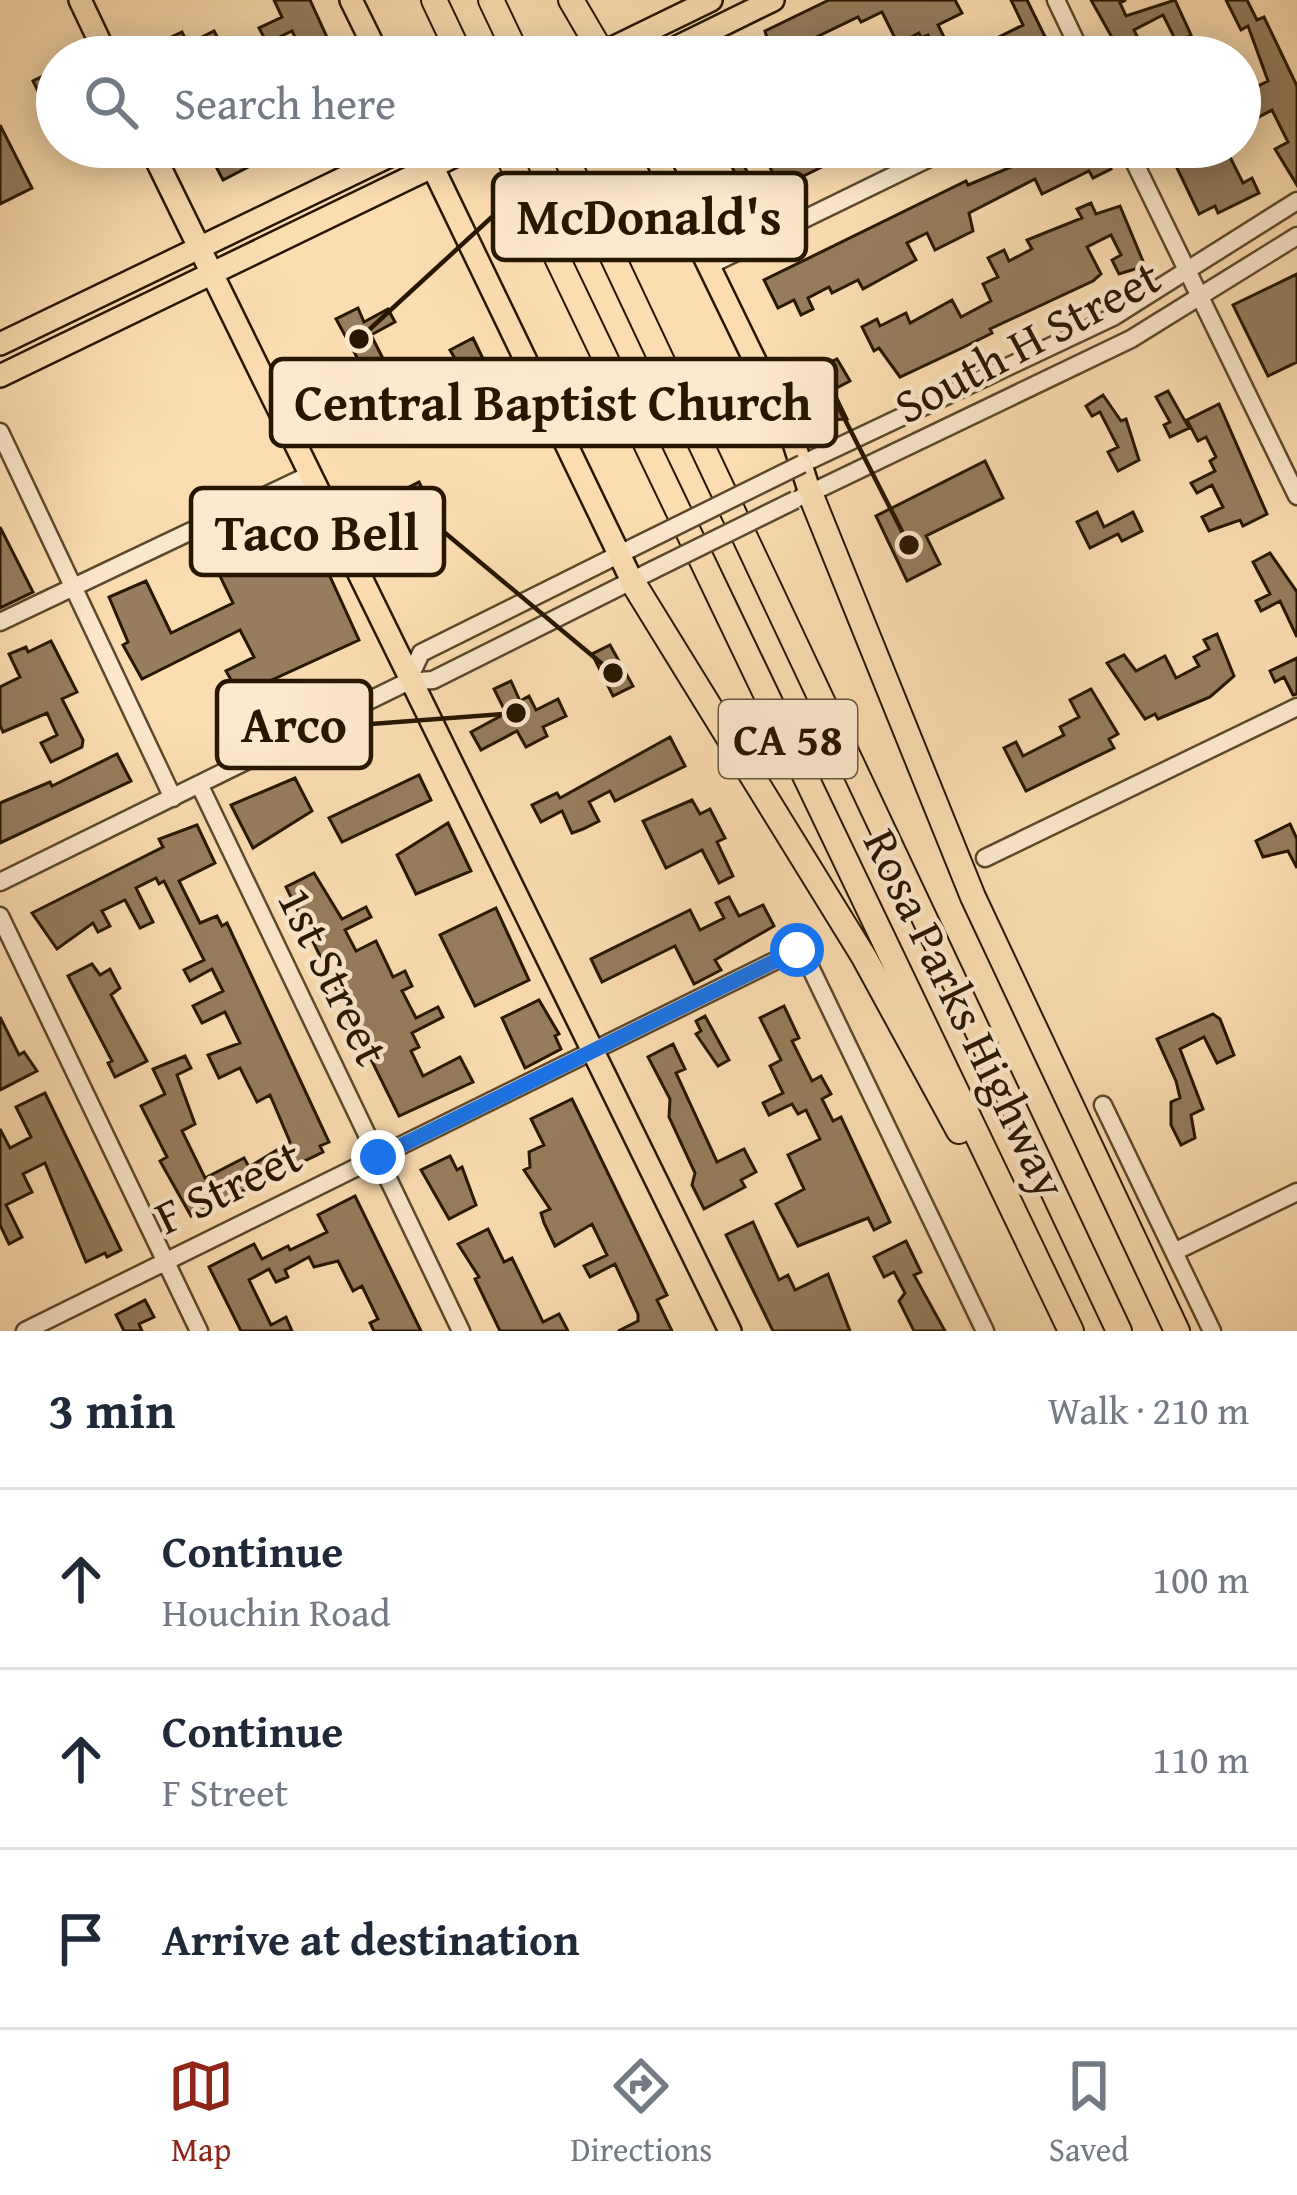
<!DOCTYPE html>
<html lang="en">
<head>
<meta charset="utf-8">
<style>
	:root { --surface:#fff; --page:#f2f2f3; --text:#1f2937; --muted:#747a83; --line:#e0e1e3; --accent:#8f2418 }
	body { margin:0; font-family:"Gentium Book Plus",serif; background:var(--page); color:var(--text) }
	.stop { position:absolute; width:36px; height:36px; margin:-27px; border:9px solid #1a73e8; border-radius:50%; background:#fff }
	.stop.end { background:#1a73e8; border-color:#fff; box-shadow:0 3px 12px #0008 }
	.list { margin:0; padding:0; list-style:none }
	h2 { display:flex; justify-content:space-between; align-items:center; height:156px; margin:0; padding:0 48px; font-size:51px }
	h2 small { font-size:39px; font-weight:400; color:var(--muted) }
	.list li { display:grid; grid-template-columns:78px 1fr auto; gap:36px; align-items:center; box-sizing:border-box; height:180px; padding:0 48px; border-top:3px solid var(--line) }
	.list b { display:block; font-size:45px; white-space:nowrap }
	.list p { margin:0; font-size:39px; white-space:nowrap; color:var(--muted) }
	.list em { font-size:39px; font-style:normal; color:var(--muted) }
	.icon { flex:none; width:66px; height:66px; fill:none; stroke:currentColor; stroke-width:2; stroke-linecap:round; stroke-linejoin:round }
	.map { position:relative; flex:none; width:1297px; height:1331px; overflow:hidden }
	.search { position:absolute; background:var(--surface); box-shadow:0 6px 30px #0003; left:36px; right:36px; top:36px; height:132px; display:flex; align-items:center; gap:30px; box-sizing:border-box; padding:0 42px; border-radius:66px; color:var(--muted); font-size:45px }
	.sheet { height:696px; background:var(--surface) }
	nav { display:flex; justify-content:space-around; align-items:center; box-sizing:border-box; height:168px; border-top:3px solid var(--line); background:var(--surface); font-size:33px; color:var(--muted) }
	nav a { display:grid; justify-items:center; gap:6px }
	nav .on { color:var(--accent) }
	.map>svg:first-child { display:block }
	.building { fill:#967d5d; stroke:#271600; stroke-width:3 }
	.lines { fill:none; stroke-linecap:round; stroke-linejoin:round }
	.minor-casing { stroke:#5c482c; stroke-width:21 }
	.major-casing { stroke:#271600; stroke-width:26 }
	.highway-casing { stroke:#271600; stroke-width:28 }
	.minor { stroke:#fde9cd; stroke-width:16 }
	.major { stroke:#fcddb2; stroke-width:21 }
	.highway { stroke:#fcddb2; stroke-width:24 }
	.minor-bridge-casing { stroke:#5c482c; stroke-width:21; stroke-linecap:butt }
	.minor-bridge { stroke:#fde9cd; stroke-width:16 }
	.route { stroke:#1a73e8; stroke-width:15 }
	.labels { text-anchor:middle; stroke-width:9; stroke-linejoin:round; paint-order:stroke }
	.shield { fill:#fde9cd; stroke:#67553e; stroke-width:3 }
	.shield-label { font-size:45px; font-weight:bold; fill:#271600 }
	.street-label { font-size:48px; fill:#271600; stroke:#fde9cd }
	.leader { fill:none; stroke:#271600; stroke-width:4.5 }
	.callout-dot { fill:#271600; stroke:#fde9cd; stroke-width:4.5 }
	.callout { fill:#fde9cd; stroke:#271600; stroke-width:4.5 }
	.callout-label { font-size:51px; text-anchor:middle; font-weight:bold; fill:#271600 }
</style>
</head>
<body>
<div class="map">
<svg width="1297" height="1331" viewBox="0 0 1297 1331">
	<rect width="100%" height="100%" fill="#fcddb2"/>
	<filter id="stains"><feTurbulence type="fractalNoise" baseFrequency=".00167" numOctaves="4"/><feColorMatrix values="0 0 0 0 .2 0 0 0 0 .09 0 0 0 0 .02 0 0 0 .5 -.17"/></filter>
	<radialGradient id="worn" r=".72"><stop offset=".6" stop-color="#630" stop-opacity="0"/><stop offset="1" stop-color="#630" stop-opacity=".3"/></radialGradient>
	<path class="building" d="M274,0h36l26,57h-31l-13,-26 -25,12 -8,-15 23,-11z
		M829,0h126l7,13 -24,12 16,32h-15l-11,-22 -7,3 -2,-5 -21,11 -16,-32 -21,10 -3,-5 -83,40h-45l37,-19 -2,-7z
		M1011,0h16l28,57h-54l-8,-17 30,-15z
		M1091,0h35l-6,3 6,13 49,-16 16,35 -14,8 -14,-28 -29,15 13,27h-24z
		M1226,0h21l10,20 7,-3 33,69v99l-22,-36 13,-7 -16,-32 -32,17v-32l28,-14 -20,-55 -7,4z
		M214,31l8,14 -20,10 -2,-4 -34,6 -7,-14 23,-11 6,12z
		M57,69v60l-24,-48z
		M0,125l32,63 -32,16z
		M225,147h18l9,18 -29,15 -13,-25z
		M767,147h20l7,15 20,-10 -3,-5h51l-129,64 -10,-20 17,-8 -8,-16 10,-5 11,21 20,-10 -12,-23z
		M1040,147h60l11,22 -18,9 -4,-7 -47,23 -7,-15 -66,34 4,18 -38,19 -8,-17 -20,10 9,17 -53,29 -5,-9 -26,13 -3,-6 -21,11 5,11 -12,6 -7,-15 -16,8 -14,-28 202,-99 2,4 55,-23 20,-10z
		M1167,147h58l18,36 9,-5 7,15 -41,20 -3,-7 -16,8z
		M1091,203l5,11 24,-8 25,60 -26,8 -7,-14 9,-5 -10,-20 -24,12 14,27 -8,7 -103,48 2,4 -30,15 -62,29 -21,-29 -5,3 -12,-24 15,-8 3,7 26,-13 4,10 42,-23 9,17 30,-16 -8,-17 15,-7 -10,-19 16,-8 5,11 23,-12 -5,-9 55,-22 -5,-9z
		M1297,274v88l-29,14 -35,-71z
		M358,308l6,14 24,-13 7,13 -24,13 25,49 -19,10 -41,-75z
		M473,338l13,27 -56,34 -11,-22 38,-15 -7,-12z
		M837,359l13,22 -17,9 14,29 -32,2 -26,-39z
		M1168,391l21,37 -19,9 -6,-12 6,-3 -14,-25z
		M1103,395l18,26 5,-2 13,41 -21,11 -10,-19 10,-5 -18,-35 -8,4 -6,-10z
		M1219,404l48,110 -24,12 -3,-6 -31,11 -7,-14 21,-10 -11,-22 -15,8 -6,-10 24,-12 -5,-10 6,-4 -10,-20 -8,4 -11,-21z
		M985,461l18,37 -77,38 14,28 -33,17 -31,-65z
		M419,482l22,43 -60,29 -21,-42z
		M283,508l18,5 58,127 -98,45 10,20 -20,10 -25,-44 28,-14 -14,-27 -98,49 -19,-34 5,-3 -19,-45 37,-16 25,52 62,-30 -27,-56z
		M1097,512l7,15 29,-15 9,19 -20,10 -4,-7 -28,14 -13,-26z
		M0,527l33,65 -33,16z
		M1270,553l27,39v45l-17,-36 -19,10 -5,-10 14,-7 -17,-32z
		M1217,634l17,42 -24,21 -52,22 -3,-5 -10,5 -38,-56 17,-8 12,16 29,-15 11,22 23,-12 -5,-9 15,-8 -5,-9z
		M51,641l26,51 -15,7 21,41 -1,7 -31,15 -10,-19 16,-8 -10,-22 -44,19 -3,-7v-38l20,-10 -11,-23 17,-7 2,5z
		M610,645l23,41 -20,10 -21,-42z
		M1297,658v36l-4,1 -9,-18 -9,5 -5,-11z
		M511,681l9,20 9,-5 7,14 22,-11 8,17 -23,11 4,9 -21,11 -9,-16 -36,19 -10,-18 35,-19 -12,-24z
		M1091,689l27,45 -9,5 5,9 -88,43 -22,-43 12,-6 7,14 41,-21 -4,-8 19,-10 -9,-17z
		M670,737l15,29 -70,35 -5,-10 -21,11 10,19 -16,8 -11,4 -10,-22 -21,11 -9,-17 25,-12 3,5z
		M117,754l14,27 -131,62v-40l50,-21 2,4z
		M419,775l12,25 -89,42 -13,-24z
		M295,778l17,33 -59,37 -22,-43z
		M692,800l8,14 10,-5 15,29 -8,4 16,34 -14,7 -17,-33 -36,18 -23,-47z
		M448,823l23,48 -55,23 -19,-39z
		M1290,824l7,15v29l-9,-17 -25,6 -7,-16z
		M197,825l18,38 -36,18 21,42 17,-7 5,10 5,-3 102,219 -9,4 3,6 -132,64 -31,-55 7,-4 -26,-51 24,-12 -12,-25 32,-13 6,12 -14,7 18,49 -13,7 23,47 39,-20 5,9 41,-25 -20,-47 -13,7 -17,-34 -21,10 -11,-23 32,-12 -15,-31 -23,11 -9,-17 30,-15 -11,-22 -22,12 -6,-11 20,-10 -40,-79 -5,3 -3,-6 -20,10 17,34 -13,6 -15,-28 -23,11 8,15 -12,6 -5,-9 -36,26 -25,-36 131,-66 -4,-8z
		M314,873l28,46 24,-12 5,10 -26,13 11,21 20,-10 17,36 12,-6 7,15 -10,5 14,27 22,-11 5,10 -31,16 7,14 -8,4 12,25 37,-19 13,25 -74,34 -113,-229z
		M729,897l10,19 24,-11 11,21 -59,34 6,10 -27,14 -19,-38 -73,36 -11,-23 99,-49 10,20 24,-12 -8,-15z
		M496,908l33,72 -54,26 -35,-71z
		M92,964l8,11 10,-6 10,19 -9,7 36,66 -32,16 -7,-14 4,-2 -44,-85z
		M539,1000l20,34 -4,2 6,13 -36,19 -23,-50z
		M784,1006l15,32 -7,3 20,40 9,-5 10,18 -9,5 11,22 8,-4 49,105 -16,8 -6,-12 -70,28 -22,-42 28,-15 -16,-34 32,-16 -14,-29 -8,4 -6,-10 -23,11 -6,-12 20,-10 -13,-27 11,-6 -21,-42z
		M1213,1014l7,5 14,36 -17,8 -13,-26 -24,12 23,60 -12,6 4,23 -14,7 -10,-20v-23l9,-4 -4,-17 -19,-42z
		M705,1016l24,44 -11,6 -22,-32 5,-3 -5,-10z
		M0,1017l19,38 5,-3 13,19 -37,19z
		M673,1044l12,25 -9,4 41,89 27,-13 12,23 -15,8 4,7 -41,22 -12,-24 3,-12 -26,-56 1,-18 -22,-42z
		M45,1093l76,157 -14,7 -2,-4 -19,9 -41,-99 -22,11 9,18 -26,13 16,32 -13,7 -9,-19v-96l10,19 21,-11 -15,-30z
		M572,1099l95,196 -10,5 15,31h-54l20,-10v-7l-23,-50 -25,13 -6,-11 23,-11 -15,-31 -37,22 -11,-23 -3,-10 9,-4 -26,-39 6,-3 -1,-15 15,-7 -13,-26z
		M450,1156l7,14 5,-3 14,38 -27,14 -28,-49z
		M355,1196l66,135h-47l-4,-8 8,-4 -16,-33 -9,5 -15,-30 -24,6 -5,-10 -24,13 3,7 -12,5 -7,-13 -20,11 22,45 15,-8 6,14h-51l-32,-64 45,-23 8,15 26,-13 2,4 37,-18 -9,-17z
		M753,1222l26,58 9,-5 7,15 33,-16 22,57h-77l-47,-96z
		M488,1229l16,33 8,-4 31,64 16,-8 9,17h-68l-25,-52 4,-2 -21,-33z
		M906,1241l15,31 -7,3 31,56h-31l-15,-30 6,-8 -11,-21 -10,5 -10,-20z
		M145,1300l9,17 -15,7 3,7h-18l-8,-16z"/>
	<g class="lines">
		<g class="minor-casing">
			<path id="minor" d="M1056,0l27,57
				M1127,147l170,349
				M710,265l242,-118
				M0,432l173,366
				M802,464l311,-147 184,-116
				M802,497l329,-158 166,-103
				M0,622l307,-146
				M408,681l13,-28 221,-110
				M200,786l261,545
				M985,858l312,-151
				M0,882l407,-200 26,-2 220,-110
				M0,916l199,415
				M1103,1105l109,226
				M1174,1252l123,-60
				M25,1331l776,-383 184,383"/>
		</g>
		<g class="major-casing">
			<path id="major" d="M80,0l27,57
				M351,0l28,57
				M594,57l117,-57
				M657,57l116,-57
				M150,147l580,1184
				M423,147l209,434
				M651,147l141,290 18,56
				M0,344l408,-197
				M0,376l473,-229"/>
		</g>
		<g class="highway-casing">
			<path id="highway" d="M434,0l27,57
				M491,0l27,57
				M571,0l31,53
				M504,147l567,1184
				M561,147l558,1184
				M810,493l163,404 204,434
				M632,581l232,376 95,174"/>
		</g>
		<use href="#minor" class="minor"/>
		<use href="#major" class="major"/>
		<use href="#highway" class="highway"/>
		<g class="minor-bridge-casing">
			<path id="minor-bridge" d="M642,543l160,-79
				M653,570l142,-70"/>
		</g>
		<use href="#minor-bridge" class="minor-bridge"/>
	</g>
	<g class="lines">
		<path class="route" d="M378,1157l419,-207"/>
	</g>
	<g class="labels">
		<rect class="shield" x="719" y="700" width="138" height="78" rx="9"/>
		<g class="shield-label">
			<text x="788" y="755">CA 58</text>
		</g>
		<g class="street-label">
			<text transform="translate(1027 341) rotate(-28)" y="17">South H Street</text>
			<text transform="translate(334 976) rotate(64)" y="17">1st Street</text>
			<text transform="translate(966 1013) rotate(64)" y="17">Rosa Parks Highway</text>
			<text transform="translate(228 1186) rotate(-26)" y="17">F Street</text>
		</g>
	</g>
	<path class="leader" d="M359 339L493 216M909 545L836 402M613 673L444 532M516 713L371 724"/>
	<g class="callout-dot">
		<circle cx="359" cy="339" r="12"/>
		<circle cx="909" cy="545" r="12"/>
		<circle cx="613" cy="673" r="12"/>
		<circle cx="516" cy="713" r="12"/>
	</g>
	<g class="callout">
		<rect x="493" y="173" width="313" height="87" rx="12"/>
		<rect x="271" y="359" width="565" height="87" rx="12"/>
		<rect x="191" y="488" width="253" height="87" rx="12"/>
		<rect x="217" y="681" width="154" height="87" rx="12"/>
	</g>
	<g class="callout-label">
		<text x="649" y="234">McDonald's</text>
		<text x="553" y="420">Central Baptist Church</text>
		<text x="317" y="550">Taco Bell</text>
		<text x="294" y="742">Arco</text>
	</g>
	<rect width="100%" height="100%" filter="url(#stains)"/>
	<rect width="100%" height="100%" fill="url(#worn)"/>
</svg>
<div class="stop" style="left:797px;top:950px"></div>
<div class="stop end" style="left:378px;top:1157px"></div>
<div class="search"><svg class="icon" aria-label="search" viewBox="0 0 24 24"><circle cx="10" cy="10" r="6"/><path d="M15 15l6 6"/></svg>Search here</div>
</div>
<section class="sheet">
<h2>3 min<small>Walk · 210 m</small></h2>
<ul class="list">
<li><svg class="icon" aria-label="ahead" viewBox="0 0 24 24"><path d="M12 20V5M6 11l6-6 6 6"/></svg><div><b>Continue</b><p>Houchin Road</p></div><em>100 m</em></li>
<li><svg class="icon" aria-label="ahead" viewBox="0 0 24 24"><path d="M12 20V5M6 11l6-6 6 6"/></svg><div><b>Continue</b><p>F Street</p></div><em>110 m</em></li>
<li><svg class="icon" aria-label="arrive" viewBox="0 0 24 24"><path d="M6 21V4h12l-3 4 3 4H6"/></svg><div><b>Arrive at destination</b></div></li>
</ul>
</section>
<nav>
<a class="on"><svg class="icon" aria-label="map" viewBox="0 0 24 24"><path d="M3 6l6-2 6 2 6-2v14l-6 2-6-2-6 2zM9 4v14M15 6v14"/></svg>Map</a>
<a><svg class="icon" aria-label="directions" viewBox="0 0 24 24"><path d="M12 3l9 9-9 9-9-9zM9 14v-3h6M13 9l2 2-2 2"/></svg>Directions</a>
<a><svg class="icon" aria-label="saved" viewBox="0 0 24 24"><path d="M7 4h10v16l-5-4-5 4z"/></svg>Saved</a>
</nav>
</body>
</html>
